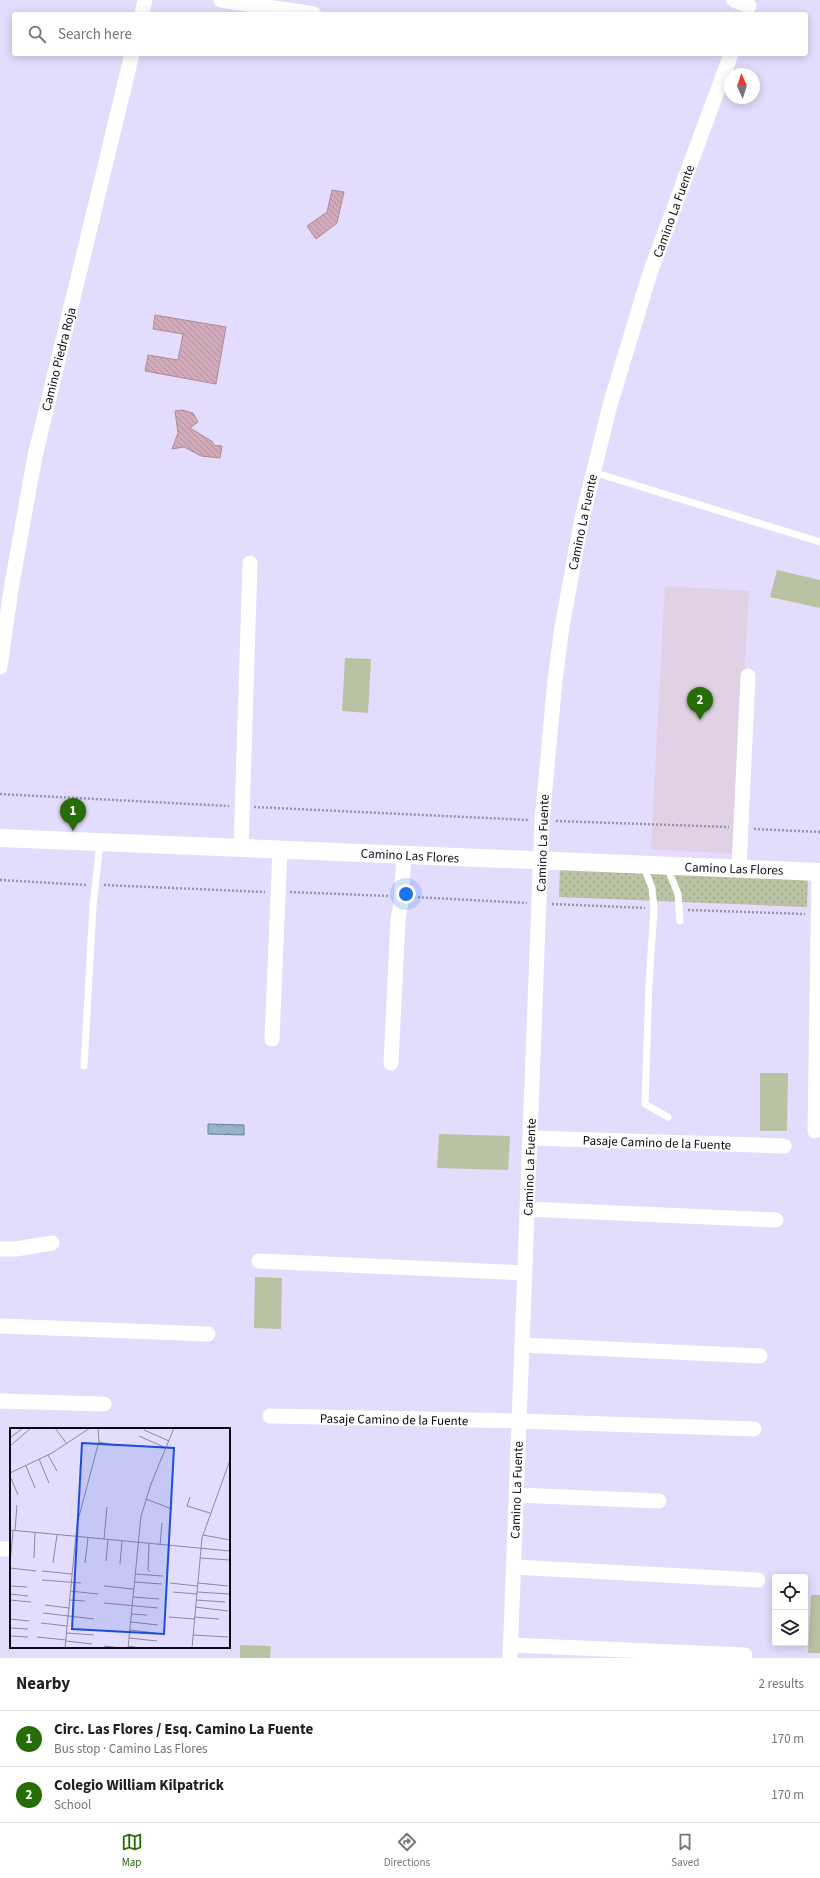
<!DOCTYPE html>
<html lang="en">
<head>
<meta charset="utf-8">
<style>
	:root { --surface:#fff; --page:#f6f6f6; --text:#202124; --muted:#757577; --line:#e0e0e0; --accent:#266c07 }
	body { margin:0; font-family:"Source Sans 3",sans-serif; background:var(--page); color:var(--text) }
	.controls { position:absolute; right:12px; bottom:12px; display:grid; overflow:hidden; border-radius:4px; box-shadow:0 2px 10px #0003 }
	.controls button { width:36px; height:36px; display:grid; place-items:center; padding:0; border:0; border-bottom:1px solid var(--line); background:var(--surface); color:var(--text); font:20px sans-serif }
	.compass { position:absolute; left:724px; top:68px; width:36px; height:36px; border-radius:50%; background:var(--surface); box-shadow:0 2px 10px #0003; rotate:357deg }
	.you { position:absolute; left:406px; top:894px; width:14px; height:14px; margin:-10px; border:3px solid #fff; border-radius:50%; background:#1a73e8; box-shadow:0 0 0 6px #1a73e833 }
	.badge { display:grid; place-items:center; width:26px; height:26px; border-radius:50%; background:var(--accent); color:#fff; font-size:13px; font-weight:700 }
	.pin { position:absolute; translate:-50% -33px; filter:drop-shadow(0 1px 2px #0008) }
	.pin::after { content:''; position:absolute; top:21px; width:14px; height:12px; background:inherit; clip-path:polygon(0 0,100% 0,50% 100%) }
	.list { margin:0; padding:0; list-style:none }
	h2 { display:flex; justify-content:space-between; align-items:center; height:52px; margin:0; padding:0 16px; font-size:17px }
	h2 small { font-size:13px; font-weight:400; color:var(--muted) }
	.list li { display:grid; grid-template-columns:26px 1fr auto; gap:12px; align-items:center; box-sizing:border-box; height:56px; padding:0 16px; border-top:1px solid var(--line) }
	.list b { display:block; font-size:15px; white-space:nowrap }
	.list p { margin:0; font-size:13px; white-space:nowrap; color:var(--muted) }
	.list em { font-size:13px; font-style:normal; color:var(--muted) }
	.icon { flex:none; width:22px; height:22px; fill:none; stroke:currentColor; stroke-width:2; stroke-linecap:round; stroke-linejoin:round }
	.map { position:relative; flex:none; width:820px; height:1658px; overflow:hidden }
	.search { position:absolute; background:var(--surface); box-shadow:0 2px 10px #0003; left:12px; right:12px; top:12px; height:44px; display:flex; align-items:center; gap:10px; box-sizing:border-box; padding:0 14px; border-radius:4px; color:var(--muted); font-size:15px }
	.sheet { height:164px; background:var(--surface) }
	nav { display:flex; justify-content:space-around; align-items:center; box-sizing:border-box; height:56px; border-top:1px solid var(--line); background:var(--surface); font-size:11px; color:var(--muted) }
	nav a { display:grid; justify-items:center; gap:2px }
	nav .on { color:var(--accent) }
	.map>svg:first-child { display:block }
	.education { fill:#e0d1e4 }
	.grass { fill:url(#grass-dots) }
	.park { fill:#b9c2a2 }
	.water { fill:url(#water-waves); stroke:#6e8098 }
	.building { fill:url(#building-back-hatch); stroke:#af8c99 }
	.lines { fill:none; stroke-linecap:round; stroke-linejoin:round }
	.path { stroke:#9994ad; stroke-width:2.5; stroke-dasharray:2 2; stroke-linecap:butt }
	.service { stroke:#fff; stroke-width:7 }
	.minor { stroke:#fff; stroke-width:15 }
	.tertiary { stroke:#fff; stroke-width:18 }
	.labels { text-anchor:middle; stroke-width:3; stroke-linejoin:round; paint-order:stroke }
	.street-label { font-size:13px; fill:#0d0a15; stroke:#fff }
	.inset-road { fill:none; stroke:#8d88a0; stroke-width:1 }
	.view { fill:#1d4ed8; fill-opacity:0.15; stroke:#1d4ed8; stroke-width:2 }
	.inset-edge { fill:none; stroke:#0d0a15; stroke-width:2 }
</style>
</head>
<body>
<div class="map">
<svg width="820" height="1658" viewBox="0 0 820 1658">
	<defs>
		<pattern id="grass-dots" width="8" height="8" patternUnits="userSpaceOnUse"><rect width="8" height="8" fill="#b9c2a2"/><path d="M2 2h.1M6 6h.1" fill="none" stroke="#9ea58b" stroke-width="1.8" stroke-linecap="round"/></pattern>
		<pattern id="water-waves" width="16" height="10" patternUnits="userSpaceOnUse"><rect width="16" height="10" fill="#98b3d0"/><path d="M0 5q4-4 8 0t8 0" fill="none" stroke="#8299b2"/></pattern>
		<pattern id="building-back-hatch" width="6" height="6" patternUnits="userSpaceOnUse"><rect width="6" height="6" fill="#d2aab9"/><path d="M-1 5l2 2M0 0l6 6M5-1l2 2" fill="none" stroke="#b3919e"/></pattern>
	</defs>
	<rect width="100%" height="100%" fill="#e3dcfd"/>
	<path class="education" d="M665,586l84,5 -15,263 -83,-5z"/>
	<path class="grass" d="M560,867l248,10 -1,30 -248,-10z"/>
	<path class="park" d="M777,570l43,10v28l-50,-11z
		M345,658l26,1 -3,54 -26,-2z
		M760,1073h28l-1,58h-27z
		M439,1134l71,2 -2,34 -71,-2z
		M255,1277l27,1 -1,51 -27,-1z
		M811,1595h9v58h-12z
		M240,1645l31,1 -1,12h-30z"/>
	<path class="water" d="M208,1124l36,1v10l-36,-1z"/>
	<path class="building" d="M332,190l12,2 -7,31 -21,16 -9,-13 20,-14z
		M155,315l71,12 -10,57 -71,-13 3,-16 30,5 5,-26 -30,-5z
		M182,410l11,3 5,9 -8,6 23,14v3l9,1 -2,12 -19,-2 -17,-9 -12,2 6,-16 -3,-22z"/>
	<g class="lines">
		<path class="path" d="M0,794l229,12
			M254,807l275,13
			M556,821l173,6
			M754,829l66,3
			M0,880l87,5
			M104,885l161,7
			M290,892l99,4
			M414,897l113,6
			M552,904l93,4
			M688,910l117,4"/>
		<path class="service" d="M593,472l227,70
			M643,865l9,23 2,21 -5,74 -4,121 23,13
			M667,867l11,27 2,27
			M84,1066l9,-160 7,-64"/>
		<path class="minor" d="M221,0l93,14
			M734,0l15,6
			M142,14l3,-14
			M0,667l11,-78 24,-133 97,-402
			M241,848l9,-285
			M739,868l9,-192
			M272,1039l8,-190
			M391,1063l7,-143 3,-17 3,-48
			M815,1131l4,-260
			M531,1138l253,8
			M527,1209l249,11
			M0,1249h16l36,-6
			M259,1261l266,12
			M0,1326l208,8
			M522,1345l238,11
			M0,1401l104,3
			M270,1416l248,5 236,8
			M516,1495l143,6
			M0,1549h11
			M514,1567l244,13
			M510,1645l235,10
			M510,1658l32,-837 13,-141 7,-53 19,-104 29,-118 40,-132 81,-219"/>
		<path class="tertiary" d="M0,838l820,34"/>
	</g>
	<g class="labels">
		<g class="street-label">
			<text transform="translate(673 211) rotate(-70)" y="5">Camino La Fuente</text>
			<text transform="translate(58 359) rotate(-76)" y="5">Camino Piedra Roja</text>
			<text transform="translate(582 522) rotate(-78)" y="5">Camino La Fuente</text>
			<text transform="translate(542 843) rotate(-88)" y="5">Camino La Fuente</text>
			<text transform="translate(410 855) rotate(3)" y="5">Camino Las Flores</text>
			<text transform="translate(734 868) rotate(2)" y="5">Camino Las Flores</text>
			<text transform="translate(657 1142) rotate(2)" y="5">Pasaje Camino de la Fuente</text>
			<text transform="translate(529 1167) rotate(-88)" y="5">Camino La Fuente</text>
			<text transform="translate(394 1419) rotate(1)" y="5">Pasaje Camino de la Fuente</text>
			<text transform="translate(516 1490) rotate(-88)" y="5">Camino La Fuente</text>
		</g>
	</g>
	<g transform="translate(10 1428)">
		<rect width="220" height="220" fill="#e3dcfd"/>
		<path class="inset-road" d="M45,0l12,16M134,2l25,11M129,8l27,12M0,10l13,-10M89,14l19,4M0,18l21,-18M38,27l9,16M29,31l10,24M16,38l9,22M0,45l42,-20 38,-25M0,48l8,19M180,69l-3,9 23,7M136,71l26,10M0,102l220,21M5,103l2,-26M193,107l27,5M94,111l3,-32M139,116l-1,26 2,2M150,117l2,-22M24,130l1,-25M190,130l30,2M96,133l2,-21M43,135l4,-28M75,135l3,-25M0,136l3,-33M110,136l2,-23M0,140l26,3M32,143l30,3M125,146l28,2M157,147l2,-30M32,152l39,3M124,154l28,2M160,155l27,3M188,155l30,3M0,158l17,1M94,158l29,3M60,163l28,3M163,164l24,2M187,164l32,2M0,166l18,2M123,169l26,2M0,172l21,2M60,172l15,1M186,172l29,2M94,175l54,5M35,177l24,3M185,179l33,4M33,185l51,6M121,186l16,1M159,189l25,2M184,189l25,2M0,191l19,2M121,194l27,3M31,195l26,3M0,200l18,1M120,202l26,3M57,205l27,2M183,207l35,2M0,208l18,1M27,209l29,3M119,210l28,3M56,213l26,3M94,218l17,2M118,218l12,2M55,220l12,-124 22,-83 -1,-13M118,220l13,-132 10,-32 23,-56M182,220l10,-110 28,-78"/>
		<path class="view" d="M72,15l92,5 -10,186 -92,-5z"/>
		<rect width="220" height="220" class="inset-edge"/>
	</g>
</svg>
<div class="controls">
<button><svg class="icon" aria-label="locate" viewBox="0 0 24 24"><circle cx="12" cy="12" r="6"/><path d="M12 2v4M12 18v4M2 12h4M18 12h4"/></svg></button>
<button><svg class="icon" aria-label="layers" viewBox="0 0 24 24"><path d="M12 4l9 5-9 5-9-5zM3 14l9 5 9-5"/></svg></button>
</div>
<svg class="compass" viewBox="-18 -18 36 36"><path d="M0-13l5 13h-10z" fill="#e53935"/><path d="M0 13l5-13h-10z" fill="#757577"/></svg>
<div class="you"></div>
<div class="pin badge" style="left:73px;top:831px">1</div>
<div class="pin badge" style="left:700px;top:720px">2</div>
<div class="search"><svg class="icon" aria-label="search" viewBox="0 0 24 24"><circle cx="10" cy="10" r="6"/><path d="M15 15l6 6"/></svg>Search here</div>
</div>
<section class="sheet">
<h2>Nearby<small>2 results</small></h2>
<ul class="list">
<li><span class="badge">1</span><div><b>Circ. Las Flores / Esq. Camino La Fuente</b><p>Bus stop · Camino Las Flores</p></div><em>170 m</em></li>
<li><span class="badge">2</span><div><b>Colegio William Kilpatrick</b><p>School</p></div><em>170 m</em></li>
</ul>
</section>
<nav>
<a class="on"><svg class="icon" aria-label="map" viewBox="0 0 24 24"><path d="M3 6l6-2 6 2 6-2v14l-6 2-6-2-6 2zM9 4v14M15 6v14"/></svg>Map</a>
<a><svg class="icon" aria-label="directions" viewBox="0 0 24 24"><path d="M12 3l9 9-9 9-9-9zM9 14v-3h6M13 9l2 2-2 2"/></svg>Directions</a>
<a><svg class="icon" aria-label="saved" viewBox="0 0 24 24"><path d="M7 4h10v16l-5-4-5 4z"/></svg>Saved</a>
</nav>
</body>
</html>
